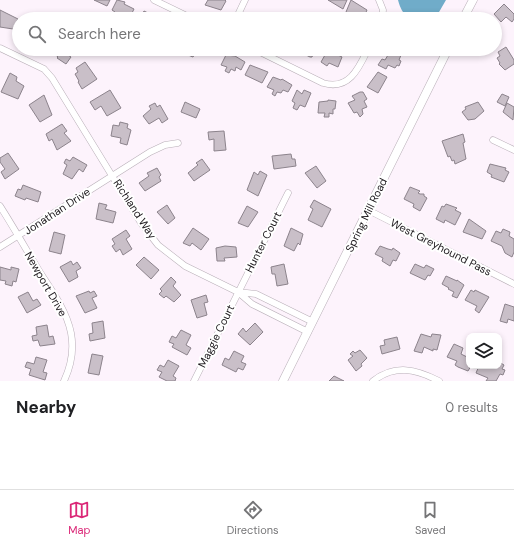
<!DOCTYPE html>
<html lang="en">
<head>
<meta charset="utf-8">
<style>
	:root { --surface:#fff; --page:#f2f2f2; --text:#202124; --muted:#757577; --line:#e0e0e0; --accent:#db2777 }
	body { margin:0; font-family:"DM Sans",sans-serif; background:var(--page); color:var(--text) }
	.controls { position:absolute; right:12px; bottom:12px; display:grid; overflow:hidden; border-radius:8px; box-shadow:0 2px 6px #0003 }
	.controls button { width:36px; height:36px; display:grid; place-items:center; padding:0; border:0; border-bottom:1px solid var(--line); background:var(--surface); color:var(--text); font:20px sans-serif }
	.list { margin:0; padding:0; list-style:none }
	h2 { display:flex; justify-content:space-between; align-items:center; height:52px; margin:0; padding:0 16px; font-size:17px }
	h2 small { font-size:13px; font-weight:400; color:var(--muted) }
	.icon { flex:none; width:22px; height:22px; fill:none; stroke:currentColor; stroke-width:2; stroke-linecap:round; stroke-linejoin:round }
	.map { position:relative; flex:none; width:514px; height:381px; overflow:hidden }
	.search { position:absolute; background:var(--surface); box-shadow:0 2px 6px #0003; left:12px; right:12px; top:12px; height:44px; display:flex; align-items:center; gap:10px; box-sizing:border-box; padding:0 14px; border-radius:22px; color:var(--muted); font-size:15px }
	.sheet { height:108px; background:var(--surface) }
	nav { display:flex; justify-content:space-around; align-items:center; box-sizing:border-box; height:56px; border-top:1px solid var(--line); background:var(--surface); font-size:11px; color:var(--muted) }
	nav a { display:grid; justify-items:center; gap:2px }
	nav .on { color:var(--accent) }
	.map>svg:first-child { display:block }
	.water { fill:#70acc9 }
	.building { fill:#c9bfc8; stroke:#8c838c }
	.lines { fill:none; stroke-linecap:round; stroke-linejoin:round }
	.minor-casing { stroke:#b9afb8; stroke-width:7 }
	.tertiary-casing { stroke:#b9afb8; stroke-width:9 }
	.minor { stroke:#fff; stroke-width:6 }
	.tertiary { stroke:#fff; stroke-width:8 }
	.labels { text-anchor:middle; stroke-width:4; stroke-linejoin:round; paint-order:stroke }
	.street-label { font-size:11px; fill:#1c181c; stroke:#fff }
</style>
</head>
<body>
<div class="map">
<svg width="514" height="381" viewBox="0 0 514 381">
	<rect width="100%" height="100%" fill="#fdf3fc"/>
	<path class="water" d="M398,0h48l-11,19c-20,0 -31,4 -37,-19z"/>
	<path class="building" d="M94,0h16l-3,6z
		M117,0l8,2 -1,2 10,5 -5,10 -10,-4 -2,3 -4,-3 2,-3 -3,-2z
		M208,0h17l1,1 -5,9 -16,-5z
		M328,0h19l-4,9z
		M351,0l16,10 -4,9h-5l-12,-7z
		M504,4l10,10v5l-2,3 -6,-5 -5,5 -7,-8z
		M0,10l18,9 -5,10 -13,-2z
		M144,11l12,6 1,2 -17,-1z
		M506,47l8,13v4l-9,6 -6,-6 1,-1 -3,-5 3,-2 -2,-4z
		M49,49h19l3,3 -3,3 3,2 -5,7 -9,-6 1,-1z
		M191,49h12l-3,5 -4,-2 -3,5 -5,-2z
		M303,49h12l-3,8h-2l-6,-3 1,-3z
		M334,49l4,2 -2,3 6,3 -4,10 -9,-4 -2,3 -6,-4 4,-7h2l2,-4 3,2z
		M391,50l10,5 -2,5 2,1 -2,5 -2,-1 -2,3 -7,-3 -2,4 -8,-4 4,-6 3,1z
		M226,55l9,1 10,6 -4,8 -5,-3 -1,4 -4,-2 -2,4 -4,-2 2,-4 -6,-2z
		M85,62l12,17 -15,10 -4,-7 1,-1 -4,-7 3,-2 -2,-4z
		M250,65l18,7 -6,11 -17,-8z
		M378,72l9,5 -9,16 -11,-6z
		M10,73l7,4 -1,4 8,5 -6,13 -17,-7z
		M273,77l8,3 1,-1 10,6 -4,7 -5,-2 -2,3 -4,-1 -2,4 -3,-2 2,-4 -7,-3z
		M110,90l11,18 -14,8 -6,-10 -6,4 -5,-8z
		M297,90l5,4 2,-4 7,3 -6,14 -5,-2 -3,5 -4,-2 2,-5 -3,-2z
		M360,92h3l4,7 -3,2 3,6 -5,2 1,5 -3,3 -3,-5 -3,1 -6,-10 7,-3 -3,-4z
		M502,94l7,3 -4,9 -8,-4z
		M44,95l8,20 -12,7 -11,-17z
		M328,100l8,1 -1,8h-2v5l-4,-1v4h-5l1,-4h-7l1,-11 9,-1z
		M185,102l15,7 -4,9 -15,-6z
		M478,102l6,9 -9,8 -7,1 -6,-8 4,-3 -1,-2z
		M155,103l2,4 3,-2 8,14 -6,4 -3,-5 -10,6 -6,-8 8,-7 -2,-3z
		M507,103l7,4 -1,13 -10,-8z
		M120,122l8,2 -1,4 4,2 -4,15 -7,-2 1,-5 -10,-2 2,-11 6,1z
		M62,124l5,7 -3,2 7,8 -14,9 -5,-11 -3,2 -3,-7z
		M224,131l2,19 -12,1v-12l-5,1 -1,-8z
		M463,134l2,8 -2,1 3,16 -11,5 -1,-4 -2,1 -2,-5 -2,1 -6,-16z
		M8,153l11,16 -14,10 -4,-7 4,-3 -5,-7v-4z
		M291,154l1,5h3l1,7 -22,3 -2,-13z
		M73,157l14,8 -4,7 -4,-3 -7,10 -9,-5 4,-9 -3,-2 2,-4 4,2z
		M202,159l8,11 -16,11 -6,-8 10,-8 -2,-2z
		M490,164l16,4 -1,2 4,2 -5,10 -13,-5 1,-2 -5,-3z
		M316,166l10,15 -9,7 -12,-15z
		M157,168l4,7 -2,2 2,4 -16,10 -6,-8 10,-7 -2,-3z
		M260,171l7,4 -9,21 -11,-6 7,-18 4,3z
		M23,185l18,7 -3,10 -12,-4 -1,2 -10,-4 3,-7 3,1z
		M410,187l10,4 -2,2 2,1h4v2l3,2 -7,13 -7,-4 1,-3 -10,-5z
		M314,200l17,9 -9,18 -14,-7 5,-11 -3,-2z
		M99,203l8,2 -2,4 11,3 -3,11 -17,-4z
		M446,204l11,4 -2,2 6,3 -6,12 -10,-5 -1,3 -8,-4 6,-13 2,1z
		M167,205l8,13 -7,6 -11,-12z
		M247,206l11,6 -10,15 -10,-4z
		M469,219l17,12 -4,8 -19,-7z
		M193,228l16,11 -8,11 -9,-7 -2,3 -7,-3z
		M291,228l12,6 -3,11 -2,-2 -4,8 -10,-5z
		M503,229l7,3 -1,4 5,3v13l-2,5 -7,-4 -3,-7 -11,-5 5,-10 5,2z
		M126,230l4,6 -4,3 6,10 -9,6 -3,-6 -4,3 -4,-6 3,-2 -3,-5z
		M54,232l11,3 -4,19 -12,-3z
		M225,246l11,1 1,10 -13,1 1,3h-8l-1,-13z
		M380,246l8,3 4,1 1,-2 7,5 -4,8 -3,-1 -3,6 -8,-5 1,-3 -8,-4z
		M144,257l15,13 -8,9 -15,-14z
		M71,261l2,4 4,-3 4,6 -5,3 2,6 -9,5 -9,-15z
		M284,264l4,20 -11,2 -2,-12h-3l-1,-7z
		M415,264l9,4 2,-3 8,4 -4,7 -2,-1 -3,5 -15,-7z
		M0,267l11,3v-3l8,2 -3,13 -3,-1 -1,5 -7,-2 1,-3 -6,-1z
		M446,276l11,5v-1l7,5 -7,13 -5,-2 2,-4 -6,-3 1,-1 -7,-4z
		M171,277l5,5 -3,4 8,9 -7,7 -8,-6 -2,2 -5,-4 3,-3 -2,-2z
		M471,290l3,2 1,-2 14,7 -10,16 -4,-3 2,-4 -12,-6z
		M89,291l1,2 4,-2 3,5 -5,2 5,10 -12,5 -9,-17z
		M28,292l5,9 4,-2 4,6 -14,8 -9,-16z
		M206,295l2,7 -4,1 3,12 -10,3 -6,-18z
		M505,304l9,3v14l-6,-2 -1,4 -7,-2z
		M103,321l2,17 -15,3 -1,-7 4,-1 -1,-10z
		M255,323l8,9 -13,13 -12,-11 5,-6 3,4z
		M47,325l2,12 4,-1 2,8 -15,2 -2,-6 -5,1 -1,-5 5,-1 -1,-8z
		M181,330l10,5 -5,10 5,3 -4,7 -15,-8 2,-3 -5,-2 3,-6 4,2z
		M421,334l10,3 1,-3 9,1 -4,15 -4,-1v2l-9,-4 -2,6 -8,-2z
		M397,337l3,12 -18,5 -2,-8 5,-1 -1,-5z
		M454,344l9,4 -2,6 8,4v8h2l-3,5 -10,-4 -3,-2 2,-4 -10,-4z
		M360,350l7,8 -6,6 1,2 -6,5 -8,-11 5,-4 -3,-2 3,-3 2,2z
		M234,351l10,5 -3,6 5,2 -3,6 -5,-2 -2,4 -14,-7 3,-7 4,2z
		M92,354l11,2 -4,19 -11,-2z
		M36,357l11,3 -4,12 4,1 -2,7 -16,-5 2,-6 -6,-2 2,-5 7,2z
		M168,360l11,6 -6,10 3,2 -1,3h-8l-8,-4 3,-5 -5,-2 3,-5 4,2z
		M499,362l5,3 -2,4 3,1 -2,5 -3,-1 -4,7h-10l2,-3 -12,-5 3,-7h20z
		M334,376l10,5h-15z"/>
	<g class="lines">
		<g class="minor-casing">
			<path id="minor" d="M154,0l39,19
				M379,0l4,10 -1,9
				M236,19l9,-19
				M0,48l44,21 8,9 89,145 17,22 27,21 53,26 14,12 56,28
				M254,49l69,34c26,8 36,-15 45,-34
				M493,140l21,10
				M0,206c14,22 27,45 41,68 12,18 26,38 30,59 3,16 0,33 -7,48
				M368,210l146,74
				M0,247l150,-95 15,-7 13,-2
				M238,292l18,2 57,28
				M194,381l94,-188
				M373,381c22,-17 43,-12 66,0"/>
		</g>
		<g class="tertiary-casing">
			<path id="tertiary" d="M463,19l10,-19
				M283,381l165,-332"/>
		</g>
		<use href="#minor" class="minor"/>
		<use href="#tertiary" class="tertiary"/>
	</g>
	<g class="labels">
		<g class="street-label">
			<text transform="translate(135 209) rotate(57)" y="4">Richland Way</text>
			<text transform="translate(57 211) rotate(-33)" y="4">Jonathan Drive</text>
			<text transform="translate(366 215) rotate(-64)" y="4">Spring Mill Road</text>
			<text transform="translate(263 242) rotate(-63)" y="4">Hunter Court</text>
			<text transform="translate(441 247) rotate(27)" y="4">West Greyhound Pass</text>
			<text transform="translate(46 284) rotate(60)" y="4">Newport Drive</text>
			<text transform="translate(216 336) rotate(-64)" y="4">Maggie Court</text>
		</g>
	</g>
</svg>
<div class="controls">
<button><svg class="icon" aria-label="layers" viewBox="0 0 24 24"><path d="M12 4l9 5-9 5-9-5zM3 14l9 5 9-5"/></svg></button>
</div>
<div class="search"><svg class="icon" aria-label="search" viewBox="0 0 24 24"><circle cx="10" cy="10" r="6"/><path d="M15 15l6 6"/></svg>Search here</div>
</div>
<section class="sheet">
<h2>Nearby<small>0 results</small></h2>
<ul class="list">
</ul>
</section>
<nav>
<a class="on"><svg class="icon" aria-label="map" viewBox="0 0 24 24"><path d="M3 6l6-2 6 2 6-2v14l-6 2-6-2-6 2zM9 4v14M15 6v14"/></svg>Map</a>
<a><svg class="icon" aria-label="directions" viewBox="0 0 24 24"><path d="M12 3l9 9-9 9-9-9zM9 14v-3h6M13 9l2 2-2 2"/></svg>Directions</a>
<a><svg class="icon" aria-label="saved" viewBox="0 0 24 24"><path d="M7 4h10v16l-5-4-5 4z"/></svg>Saved</a>
</nav>
</body>
</html>
